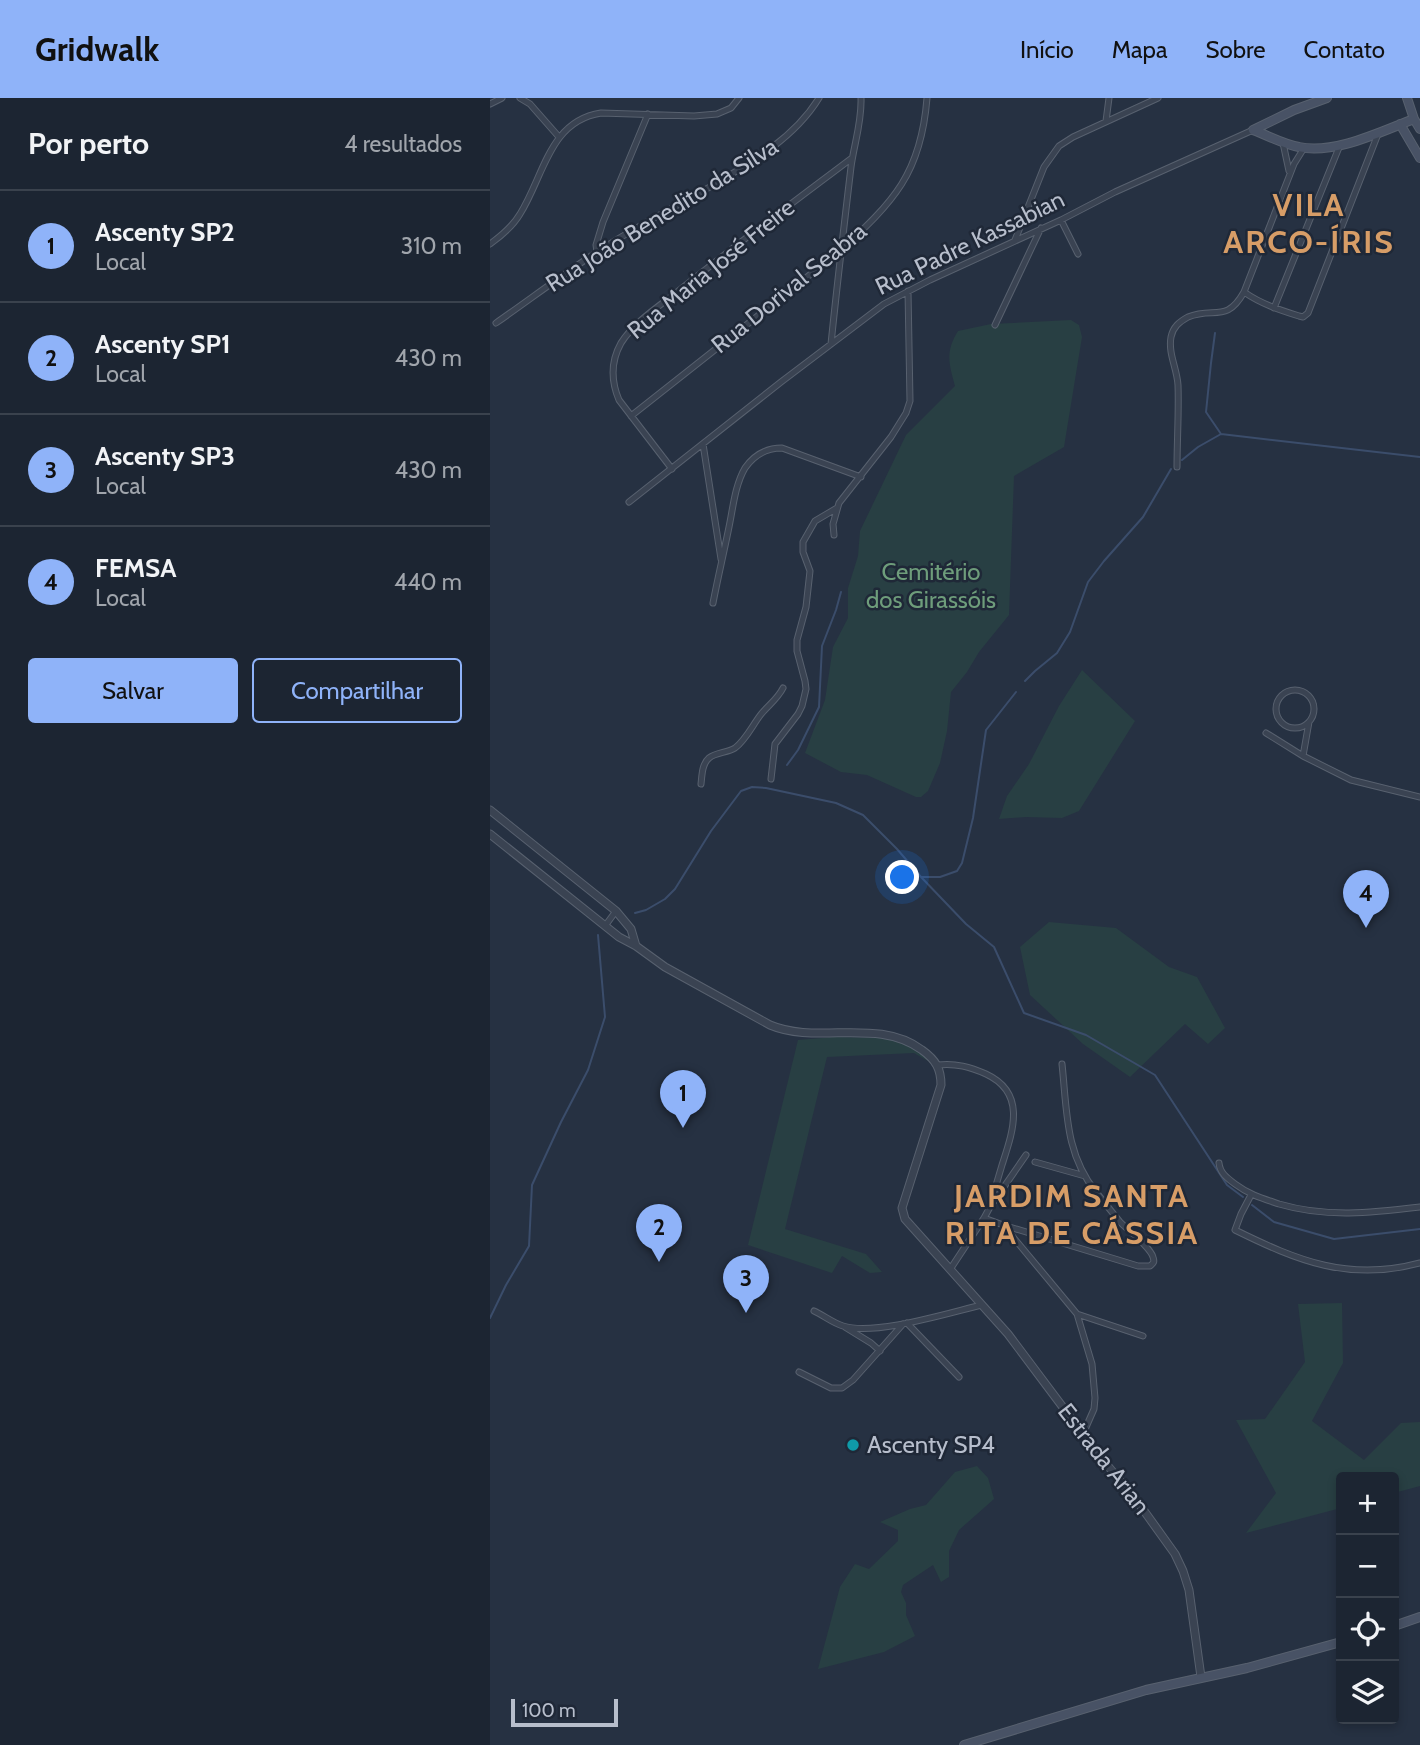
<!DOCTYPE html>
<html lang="pt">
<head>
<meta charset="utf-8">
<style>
	:root { --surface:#1c2532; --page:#29313e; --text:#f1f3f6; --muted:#a0a5ac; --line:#3a424d; --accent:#8fb3f9 }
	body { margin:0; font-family:Cabin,sans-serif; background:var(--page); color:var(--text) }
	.controls { position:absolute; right:21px; bottom:21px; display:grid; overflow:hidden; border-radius:7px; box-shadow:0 4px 10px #0003 }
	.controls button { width:63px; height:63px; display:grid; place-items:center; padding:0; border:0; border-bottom:2px solid var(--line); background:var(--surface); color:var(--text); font:35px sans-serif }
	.scale { position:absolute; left:21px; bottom:18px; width:107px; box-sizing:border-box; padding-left:7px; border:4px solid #b7becc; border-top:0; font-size:19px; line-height:24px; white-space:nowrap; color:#b7becc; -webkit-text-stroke:5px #1f2837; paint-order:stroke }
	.you { position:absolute; left:413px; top:780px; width:24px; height:24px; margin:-18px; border:5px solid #fff; border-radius:50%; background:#1a73e8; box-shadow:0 0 0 10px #1a73e833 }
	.badge { display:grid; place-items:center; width:46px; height:46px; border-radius:50%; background:var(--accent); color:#111; font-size:23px; font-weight:700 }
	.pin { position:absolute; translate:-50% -58px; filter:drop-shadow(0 2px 4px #0008) }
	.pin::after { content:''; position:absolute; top:37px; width:24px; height:21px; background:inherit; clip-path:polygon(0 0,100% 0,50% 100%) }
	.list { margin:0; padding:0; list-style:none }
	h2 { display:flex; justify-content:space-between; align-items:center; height:91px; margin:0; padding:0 28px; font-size:30px }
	h2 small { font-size:23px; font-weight:400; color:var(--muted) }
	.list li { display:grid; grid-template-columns:46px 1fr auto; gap:21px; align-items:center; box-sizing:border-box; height:112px; padding:0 28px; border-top:2px solid var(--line) }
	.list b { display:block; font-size:26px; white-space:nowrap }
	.list p { margin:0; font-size:23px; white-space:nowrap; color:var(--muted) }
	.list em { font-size:23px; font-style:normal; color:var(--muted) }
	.actions { display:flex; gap:14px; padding:21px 28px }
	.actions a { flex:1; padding:16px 0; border:2px solid var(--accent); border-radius:7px; text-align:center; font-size:24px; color:var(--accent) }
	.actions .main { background:var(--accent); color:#111 }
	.icon { flex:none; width:38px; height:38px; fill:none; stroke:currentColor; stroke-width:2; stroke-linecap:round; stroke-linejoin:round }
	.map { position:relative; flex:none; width:930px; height:1647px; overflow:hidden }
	header { display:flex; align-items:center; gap:42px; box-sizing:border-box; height:98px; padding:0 35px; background:var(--accent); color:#111 }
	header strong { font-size:33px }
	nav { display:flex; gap:38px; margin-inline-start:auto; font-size:24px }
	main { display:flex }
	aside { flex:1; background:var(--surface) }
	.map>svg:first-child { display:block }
	.green { fill:#283f43 }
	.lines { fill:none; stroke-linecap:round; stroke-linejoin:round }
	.stream { stroke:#3b4d6b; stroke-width:2 }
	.minor-casing { stroke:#58616f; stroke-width:7 }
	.tertiary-casing { stroke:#58616f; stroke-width:9 }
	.secondary-casing { stroke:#58616f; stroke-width:10 }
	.minor { stroke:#3a4352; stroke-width:5 }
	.tertiary { stroke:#3a4352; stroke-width:7 }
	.secondary { stroke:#485265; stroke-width:8 }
	.culture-dot { fill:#0f9aa8; stroke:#1f2837; stroke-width:2.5 }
	.labels { text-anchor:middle; stroke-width:5; stroke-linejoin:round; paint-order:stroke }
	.street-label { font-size:24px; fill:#b7becc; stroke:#1f2837 }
	.park-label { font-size:24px; fill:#6e9d7b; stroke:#1f2837 }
	.poi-label { font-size:24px; fill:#b7becc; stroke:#1f2837; text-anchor:start }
	.district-label { font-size:32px; font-weight:bold; letter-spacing:2px; fill:#d79d67; stroke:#1f2837 }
</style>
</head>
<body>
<header>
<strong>Gridwalk</strong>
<nav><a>Início</a><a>Mapa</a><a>Sobre</a><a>Contato</a></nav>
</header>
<main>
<aside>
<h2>Por perto<small>4 resultados</small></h2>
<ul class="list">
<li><span class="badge">1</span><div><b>Ascenty SP2</b><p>Local</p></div><em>310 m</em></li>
<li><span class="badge">2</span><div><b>Ascenty SP1</b><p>Local</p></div><em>430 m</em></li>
<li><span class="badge">3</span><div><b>Ascenty SP3</b><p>Local</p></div><em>430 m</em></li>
<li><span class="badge">4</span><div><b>FEMSA</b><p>Local</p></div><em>440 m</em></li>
</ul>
<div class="actions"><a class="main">Salvar</a><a>Compartilhar</a></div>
</aside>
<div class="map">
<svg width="930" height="1647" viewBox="0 0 930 1647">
	<rect width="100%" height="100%" fill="#263142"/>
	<path class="green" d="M581,222l8,5 3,12 -18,110 -50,29 -5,139 -30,37 -12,20 -16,20 -4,39 -7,32 -12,28 -7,6h-5l-49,-22 -26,-3 -36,-19 20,-53 8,-53 15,-29v-30l10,-32 2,-25 46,-96 49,-49c-6,-22 -10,-34 3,-55l33,-7z
		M592,572l53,51 -56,90 -17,7 -36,-1 -27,2 8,-23 22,-32 30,-58z
		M559,824l67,6 53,39 28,10 28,51 -17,16 -23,-20 -55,53 -47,-33 -53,-49 -10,-48z
		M344,939l49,1 27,6 21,16 2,4 -19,-11 -87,4 -42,172 81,25 16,18 -12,1 -28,-17 -10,17 -84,-28 50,-205z
		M852,1205l1,60 -31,58 52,39 37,-37 19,-1v64l-26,7v-16h-53v31l-95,25 30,-40 -40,-73 29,-1 40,-57 -7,-58z
		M487,1368l11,12 6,21 -35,31 -10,21v26l-8,5 -8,-17 -30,20 -2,7 5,11v12l9,21 -31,16 -66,17 22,-82 15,-23 14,5 29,-28v-11l-18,-8 30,-13 16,-4 29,-33z"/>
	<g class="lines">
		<path class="stream" d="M731,336l199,23
			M692,362l16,-13 23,-13 -15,-22 5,-49 4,-30
			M535,583l10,-10 22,-18 13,-21 18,-50 16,-21 39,-44 28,-48
			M297,667l11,-15 21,-43 3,-61 14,-36 5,-18
			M431,779l45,47 28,23 30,66 62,22 69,40 72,110 16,12
			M145,815l11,-3 19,-11 10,-10 36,-58 30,-40 11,-4 14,1 70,15 27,12 34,34 24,28h19l17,-6 5,-8 11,-45 13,-88 30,-38
			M762,1107l22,17 60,17 86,-10
			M0,1220l16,-33 23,-39 3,-61 29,-63 27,-52 17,-53 -7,-82"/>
		<g class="minor-casing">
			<path id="minor" d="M30,0l10,6 29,33
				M0,6l12,-6
				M616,23l3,-23
				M793,45l6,28
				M571,122l17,34
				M525,142l29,-73 15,-21 14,-9 85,-39
				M0,146c11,-8 23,-18 30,-30 24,-38 29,-93 81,-101l93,3 23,-2 14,-6 8,-10
				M107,154l-1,-7 7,-23 45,-108
				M754,194c17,12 36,18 55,24l4,1 5,-4 70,-179
				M784,210l66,-163
				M6,225c33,-23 66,-48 101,-71 35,-23 74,-43 111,-64 41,-24 86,-49 111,-90
				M505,227l46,-97
				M341,246c6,-59 13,-118 20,-177 3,-23 11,-45 10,-69
				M141,318l209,-165c54,-50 81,-77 87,-153
				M213,346l18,115
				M687,369c0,-27 2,-55 1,-82 -1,-17 -10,-31 -7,-48 2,-10 8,-15 17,-20 26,-11 38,7 56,-25l50,-128 10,-16
				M182,371l-53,-69c-8,-19 -8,-39 2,-57 14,-22 40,-38 60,-54 56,-45 114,-88 171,-131
				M139,404l152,-120 103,-78 46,-24 131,-60 54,-28 138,-62
				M344,437l-1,-11 6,-21 52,-66 15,-24 4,-12 -2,-110
				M223,505c5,-26 11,-51 16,-76 4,-19 6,-42 16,-59 9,-13 22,-20 37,-20l79,29
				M786 611a19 19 0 1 1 38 0a19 19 0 1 1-38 0Z
				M776,635l37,23 48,24 69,17
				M813,658l6,-34
				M281,681l4,-35 23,-30 4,-8 4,-17 -1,-8 -8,-30v-11l9,-33 4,-36 -7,-19v-10l12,-21 22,-13
				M211,686c1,-9 1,-20 8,-26 7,-6 18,-5 26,-10 11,-8 18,-24 27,-35 8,-9 16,-15 21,-25
				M115,828l11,-15
				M448,967c18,-2 32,2 48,9 41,19 27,57 16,91 -4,13 -8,27 -12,42
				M545,1064l50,14
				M729,1065c1,10 8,15 16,21 15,11 26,14 44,20 48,14 92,9 141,3
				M761,1097l-10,19 -6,16c63,31 114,52 185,33
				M494,1120l19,7 74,89 15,50 3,34 -1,11 -11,25
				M513,1127l135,41h12c3,-3 5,-3 3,-9 -3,-10 -25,-27 -33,-35 -8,-10 -16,-20 -24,-30 -31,-38 -29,-82 -34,-128
				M461,1170l33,-50 6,-11 36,-52
				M324,1213c9,4 19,12 29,15 32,10 105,-13 139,-21
				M587,1216l66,22
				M417,1225l52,54
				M355,1229l26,16 9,8
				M309,1274l32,16h11l11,-8 50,-56"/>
		</g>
		<g class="tertiary-casing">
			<path id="tertiary" d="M0,712l126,101 15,18 5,17
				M0,736l129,103 17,9 29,21 105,58c47,20 108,-8 152,25 14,10 19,19 19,35l-39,123 3,11 103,115 90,120 39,47 38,53 8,17 6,19 12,87"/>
		</g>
		<g class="secondary-casing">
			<path id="secondary" d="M917,0l7,21 6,10
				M910,26l20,34
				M763,32c16,6 30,14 46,17 35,8 83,-16 115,-28
				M763,32l41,-20 33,-12
				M904,1528l26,-9
				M474,1647l182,-55 101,-22 94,-26"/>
		</g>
		<use href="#minor" class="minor"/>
		<use href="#tertiary" class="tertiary"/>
		<use href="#secondary" class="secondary"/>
	</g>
	<circle class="culture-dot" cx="363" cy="1347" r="7"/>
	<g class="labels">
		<g class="street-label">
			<text transform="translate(172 117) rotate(-32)" y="8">Rua João Benedito da Silva</text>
			<text transform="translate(480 145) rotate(-26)" y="8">Rua Padre Kassabian</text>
			<text transform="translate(221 171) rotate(-39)" y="8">Rua Maria José Freire</text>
			<text transform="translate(299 190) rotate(-39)" y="8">Rua Dorival Seabra</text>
			<text transform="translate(614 1361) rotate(52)" y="8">Estrada Arian</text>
		</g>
		<g class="park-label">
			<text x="441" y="482">Cemitério<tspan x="441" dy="28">dos Girassóis</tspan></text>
		</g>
		<g class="poi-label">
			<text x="377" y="1355">Ascenty SP4</text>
		</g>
		<g class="district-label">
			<text x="819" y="118">VILA<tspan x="819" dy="37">ARCO-ÍRIS</tspan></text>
			<text x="582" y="1109">JARDIM SANTA<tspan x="582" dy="37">RITA DE CÁSSIA</tspan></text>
		</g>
	</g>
</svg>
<div class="controls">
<button>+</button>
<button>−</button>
<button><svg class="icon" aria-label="locate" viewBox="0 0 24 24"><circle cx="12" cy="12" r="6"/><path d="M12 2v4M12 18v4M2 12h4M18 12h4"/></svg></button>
<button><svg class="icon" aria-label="layers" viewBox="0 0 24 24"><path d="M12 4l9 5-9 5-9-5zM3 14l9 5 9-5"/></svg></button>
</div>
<div class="scale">100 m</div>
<div class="you"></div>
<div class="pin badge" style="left:193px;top:1030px">1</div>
<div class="pin badge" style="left:169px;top:1164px">2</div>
<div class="pin badge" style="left:256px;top:1215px">3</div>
<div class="pin badge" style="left:876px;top:830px">4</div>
</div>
</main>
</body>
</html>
